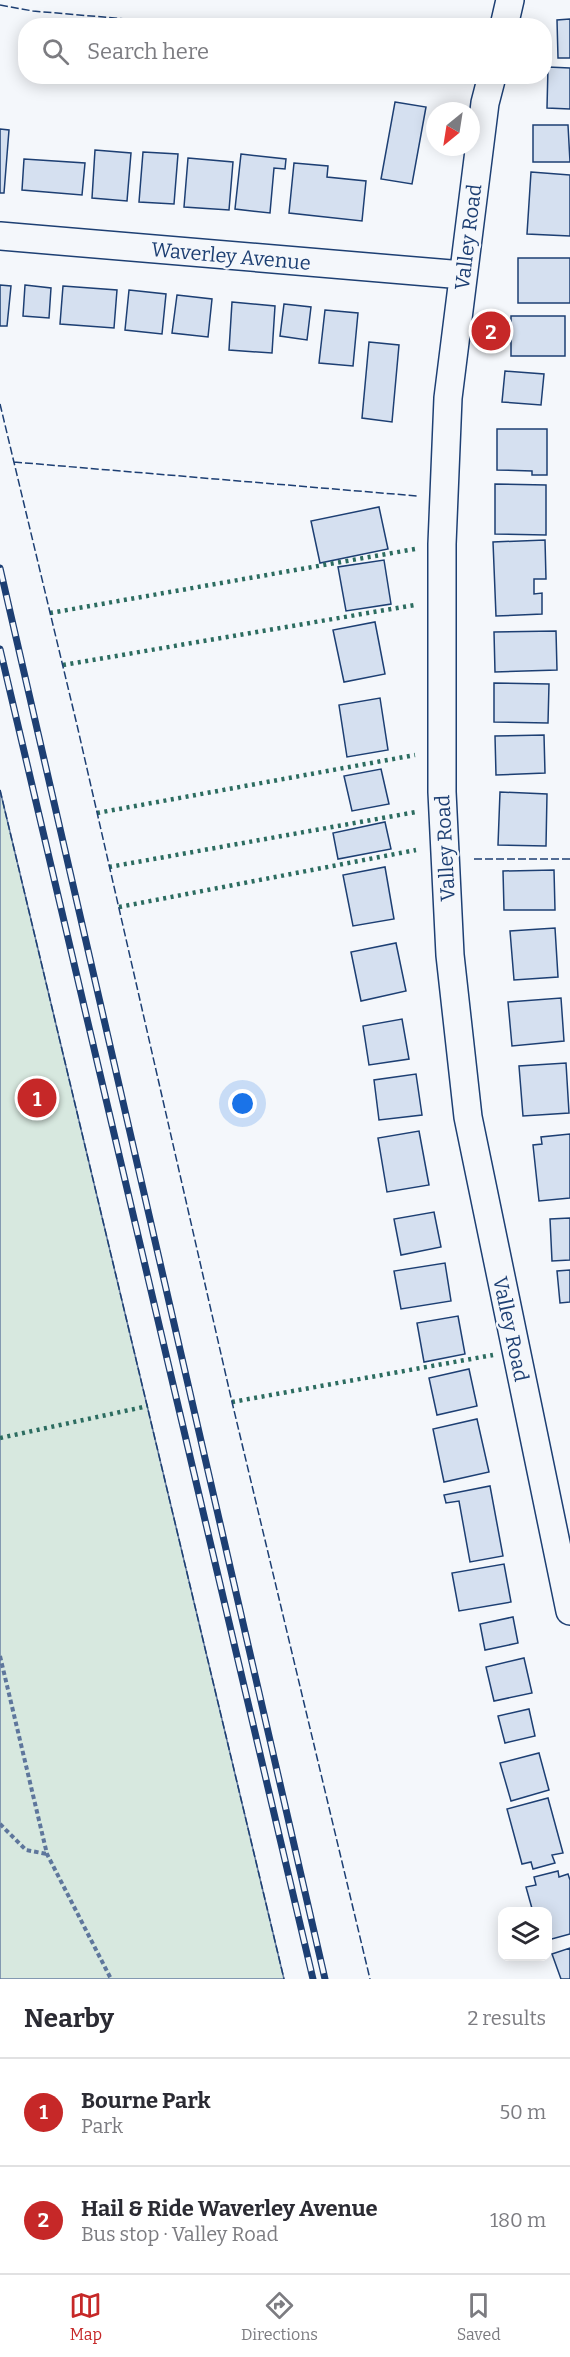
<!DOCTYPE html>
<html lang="en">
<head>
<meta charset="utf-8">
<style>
	:root { --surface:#fff; --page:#f2f2f3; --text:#2b2b33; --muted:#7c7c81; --line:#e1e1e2; --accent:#c62828 }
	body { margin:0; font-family:Bitter,serif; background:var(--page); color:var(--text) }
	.controls { position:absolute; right:18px; bottom:18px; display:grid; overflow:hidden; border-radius:12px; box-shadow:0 3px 15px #0003 }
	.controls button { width:54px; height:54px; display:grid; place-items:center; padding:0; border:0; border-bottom:2px solid var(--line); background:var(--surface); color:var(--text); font:30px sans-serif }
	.compass { position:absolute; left:426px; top:102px; width:54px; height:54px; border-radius:50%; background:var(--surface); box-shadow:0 3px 15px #0003; rotate:210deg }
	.you { position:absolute; left:243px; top:1104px; width:21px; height:21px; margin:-15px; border:4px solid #fff; border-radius:50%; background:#1a73e8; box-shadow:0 0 0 9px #1a73e833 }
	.badge { display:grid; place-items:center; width:39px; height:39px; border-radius:50%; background:var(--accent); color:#fff; font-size:20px; font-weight:700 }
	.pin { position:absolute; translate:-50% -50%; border:3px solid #fff; box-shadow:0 2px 6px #0006 }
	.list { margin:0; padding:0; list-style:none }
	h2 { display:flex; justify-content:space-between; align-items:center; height:78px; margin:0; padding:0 24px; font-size:26px }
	h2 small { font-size:20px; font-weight:400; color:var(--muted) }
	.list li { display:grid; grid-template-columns:39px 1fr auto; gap:18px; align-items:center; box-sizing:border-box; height:108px; padding:0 24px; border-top:2px solid var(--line) }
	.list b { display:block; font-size:22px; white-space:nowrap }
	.list p { margin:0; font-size:20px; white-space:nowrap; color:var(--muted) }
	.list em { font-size:20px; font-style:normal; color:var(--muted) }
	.icon { flex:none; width:33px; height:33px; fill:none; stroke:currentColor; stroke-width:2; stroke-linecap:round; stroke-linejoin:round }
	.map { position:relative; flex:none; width:570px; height:1979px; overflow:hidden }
	.search { position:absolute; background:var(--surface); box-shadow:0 3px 15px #0003; left:18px; right:18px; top:18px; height:66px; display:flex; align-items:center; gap:15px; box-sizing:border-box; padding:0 21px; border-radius:24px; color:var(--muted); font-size:22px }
	.sheet { height:294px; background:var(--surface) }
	nav { display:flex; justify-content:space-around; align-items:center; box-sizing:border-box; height:84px; border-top:2px solid var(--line); background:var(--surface); font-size:16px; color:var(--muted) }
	nav a { display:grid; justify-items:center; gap:3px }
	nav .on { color:var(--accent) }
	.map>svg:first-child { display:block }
	.green { fill:#d7e8df; stroke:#687fa3; stroke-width:1.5 }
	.building { fill:#d5e0f0; stroke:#1d3f73; stroke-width:1.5 }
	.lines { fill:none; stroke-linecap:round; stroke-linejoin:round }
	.street-casing { stroke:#1d3f73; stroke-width:30 }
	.path { stroke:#5e769c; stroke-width:4; stroke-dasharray:4.5 3; stroke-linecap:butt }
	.street { stroke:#f4f7fb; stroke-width:27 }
	.rail-casing { stroke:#1d3f73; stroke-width:7 }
	.rail { stroke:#f4f7fb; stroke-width:4.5; stroke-dasharray:14; stroke-linecap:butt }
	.hedge { stroke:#2c6c60; stroke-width:4.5; stroke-dasharray:3 4.5; stroke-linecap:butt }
	.fence { stroke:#1d3f73; stroke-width:1.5; stroke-dasharray:8 3; stroke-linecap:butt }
	.labels { text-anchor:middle; stroke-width:4.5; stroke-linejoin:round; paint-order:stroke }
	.street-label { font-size:20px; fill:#1d3f73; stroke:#f4f7fb }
</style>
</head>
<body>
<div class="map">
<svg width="570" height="1979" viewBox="0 0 570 1979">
	<rect width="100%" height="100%" fill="#f4f7fb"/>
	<path class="green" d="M0,790l284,1189h-284z"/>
	<path class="building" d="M570,19v39h-12l-1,-38z
		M548,67l22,1v41l-23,-1z
		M395,102l31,5 -14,77 -31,-5z
		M533,125h35l2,37h-37z
		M0,129l9,1 -5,63h-4z
		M95,150l36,3 -4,48 -35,-3z
		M143,152l35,2 -4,50 -35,-2z
		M241,154l45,5 -1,10 -11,-1 -4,45 -35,-4z
		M188,158l45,4 -4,48 -45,-3z
		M24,159l61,4 -3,32 -60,-5z
		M294,163l34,3 -1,11 39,4 -4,40 -73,-8z
		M531,172l39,3v61l-43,-2z
		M518,258h52v45h-52z
		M0,285l11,1 -4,40h-7z
		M25,285l26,3 -2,30 -26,-2z
		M63,286l54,4 -3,38 -54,-4z
		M129,290l37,4 -4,40 -37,-4z
		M177,295l35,4 -4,38 -36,-4z
		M232,302l43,4 -3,47 -43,-3z
		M284,304l27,3 -4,33 -27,-4z
		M325,310l33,3 -5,53 -34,-3z
		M511,316h54v40h-54z
		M369,342l30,3 -7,77 -30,-4z
		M505,371l39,3 -3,31 -39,-3z
		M497,429h50v46h-15v-4l-35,-1z
		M495,484l51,1v50l-51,-1z
		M379,507l9,42 -68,14 -9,-42z
		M545,540l1,39h-12v15l8,-1v21l-46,2 -3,-74z
		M384,560l7,44 -45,7 -8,-44z
		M375,622l10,52 -41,8 -11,-52z
		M556,631l1,39 -62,2 -1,-40z
		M494,683l55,1 -1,39 -54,-1z
		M380,698l8,52 -41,7 -8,-52z
		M544,735l1,38 -49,2 -1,-39z
		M381,769l8,35 -37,7 -8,-35z
		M500,792l47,2 -1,52 -48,-1z
		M385,822l6,27 -53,10 -5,-26z
		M385,867l9,52 -41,7 -10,-51z
		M554,870l1,40h-51l-1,-39z
		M555,928l3,49 -44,3 -4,-49z
		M396,943l10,48 -45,10 -10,-49z
		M561,998l3,43 -52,5 -4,-44z
		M402,1019l7,40 -40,6 -6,-39z
		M566,1063l3,50 -46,3 -4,-50z
		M416,1074l6,41 -43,5 -5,-40z
		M419,1131l10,54 -42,7 -9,-54z
		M570,1134v64l-31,3 -6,-56 9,-1 -1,-7z
		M434,1212l7,35 -40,8 -7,-36z
		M570,1218v42l-18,1 -2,-42z
		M445,1263l6,38 -50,8 -7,-38z
		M570,1270v32l-10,1 -3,-32z
		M458,1316l7,38 -41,8 -7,-39z
		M469,1369l8,37 -40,9 -8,-37z
		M477,1419l12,53 -45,10 -11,-53z
		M490,1486l13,70 -33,6 -11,-61 -13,2 -2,-8z
		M504,1564l7,38 -52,9 -7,-38z
		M513,1617l5,26 -33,7 -5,-26z
		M524,1658l8,35 -38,8 -8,-34z
		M529,1709l6,27 -30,7 -7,-27z
		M539,1753l10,37 -38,11 -11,-38z
		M548,1798l15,55 -11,2 3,8 -22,6 -2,-7 -9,2 -15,-55z
		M558,1871l1,6 9,-3 2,6v54l-22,6v-28h-15l-7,-25 10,-2 -2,-8z
		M570,1948v31h-9l-9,-25z"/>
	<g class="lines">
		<g class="street-casing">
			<path id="street" d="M504,26l6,-26
				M492,76l-7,27 -37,295 -6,146v248l8,163 18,162 102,494
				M0,236l463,39"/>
		</g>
		<path class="path" d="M0,1656l47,198 64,125
			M0,1824l26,26 21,4"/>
		<use href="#street" class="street"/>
		<g class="rail-casing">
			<path id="rail" d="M0,568l325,1411
				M0,649l313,1330"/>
		</g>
		<use href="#rail" class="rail"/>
		<path class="hedge" d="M50,613l365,-64
			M63,665l352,-60
			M97,813l318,-58
			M109,867l307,-55
			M119,907l297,-57
			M232,1402l261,-47
			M0,1438l148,-32"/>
		<path class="fence" d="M0,5l33,6 174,15
			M0,404l77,321 155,677 138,577
			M14,462l403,34
			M0,790l284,1189
			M474,859h96"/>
	</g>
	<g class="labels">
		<g class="street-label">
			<text transform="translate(468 237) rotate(-83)" y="7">Valley Road</text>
			<text transform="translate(231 256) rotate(5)" y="7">Waverley Avenue</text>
			<text transform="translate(445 848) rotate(-93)" y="7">Valley Road</text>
			<text transform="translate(511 1329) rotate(78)" y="7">Valley Road</text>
		</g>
	</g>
</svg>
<div class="controls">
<button><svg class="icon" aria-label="layers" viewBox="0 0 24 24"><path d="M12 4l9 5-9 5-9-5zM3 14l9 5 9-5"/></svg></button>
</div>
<svg class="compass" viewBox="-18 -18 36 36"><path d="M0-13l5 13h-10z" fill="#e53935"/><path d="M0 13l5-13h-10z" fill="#7c7c81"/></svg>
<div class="you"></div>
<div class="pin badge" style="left:37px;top:1098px">1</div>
<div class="pin badge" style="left:491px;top:331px">2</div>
<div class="search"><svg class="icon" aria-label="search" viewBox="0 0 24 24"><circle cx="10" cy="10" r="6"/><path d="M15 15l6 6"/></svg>Search here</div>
</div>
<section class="sheet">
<h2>Nearby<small>2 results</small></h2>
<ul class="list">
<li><span class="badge">1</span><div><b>Bourne Park</b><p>Park</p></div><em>50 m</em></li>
<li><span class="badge">2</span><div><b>Hail &amp; Ride Waverley Avenue</b><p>Bus stop · Valley Road</p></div><em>180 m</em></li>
</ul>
</section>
<nav>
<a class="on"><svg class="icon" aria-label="map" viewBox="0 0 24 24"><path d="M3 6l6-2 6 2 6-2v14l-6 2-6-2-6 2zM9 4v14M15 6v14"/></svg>Map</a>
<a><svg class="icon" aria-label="directions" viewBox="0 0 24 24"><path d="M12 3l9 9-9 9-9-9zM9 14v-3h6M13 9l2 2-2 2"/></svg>Directions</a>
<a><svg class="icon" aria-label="saved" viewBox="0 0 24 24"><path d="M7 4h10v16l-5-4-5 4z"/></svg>Saved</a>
</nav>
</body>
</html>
